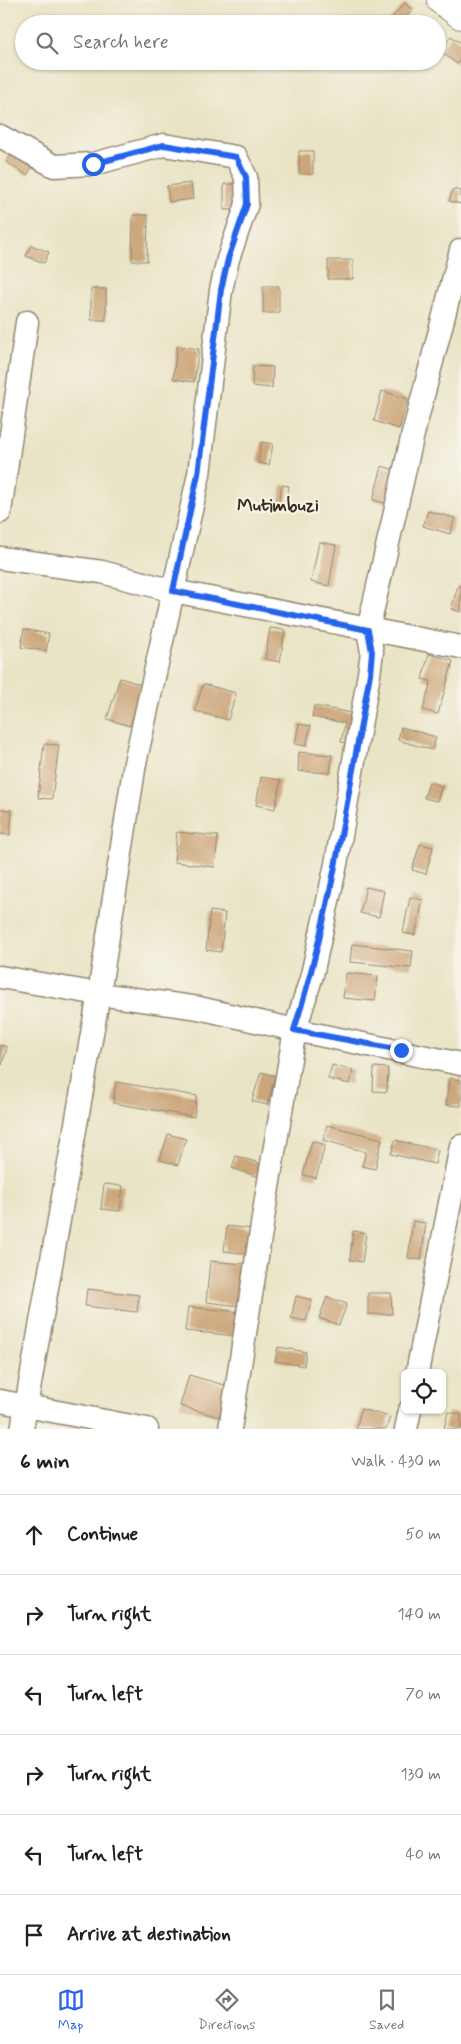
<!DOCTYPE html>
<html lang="en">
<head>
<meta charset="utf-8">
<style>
	:root { --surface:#fff; --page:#f2f2f2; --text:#202124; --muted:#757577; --line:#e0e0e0; --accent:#2563eb }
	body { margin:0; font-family:Mynerve,sans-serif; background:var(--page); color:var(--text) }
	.controls { position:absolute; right:15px; bottom:15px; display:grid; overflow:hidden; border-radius:8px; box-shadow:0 1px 4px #0004 }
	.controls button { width:45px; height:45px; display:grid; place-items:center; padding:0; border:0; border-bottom:1px solid var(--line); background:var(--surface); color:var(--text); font:25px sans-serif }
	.stop { position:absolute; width:15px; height:15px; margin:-11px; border:4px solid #2563eb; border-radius:50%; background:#fff }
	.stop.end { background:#2563eb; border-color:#fff; box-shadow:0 1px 5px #0008 }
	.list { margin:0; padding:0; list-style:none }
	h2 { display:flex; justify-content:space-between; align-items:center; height:65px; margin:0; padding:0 20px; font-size:21px }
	h2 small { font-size:16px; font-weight:400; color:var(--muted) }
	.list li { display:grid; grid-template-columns:32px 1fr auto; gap:15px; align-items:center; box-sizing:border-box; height:80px; padding:0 20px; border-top:1px solid var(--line) }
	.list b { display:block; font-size:19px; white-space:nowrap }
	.list em { font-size:16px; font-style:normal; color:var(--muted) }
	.icon { flex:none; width:28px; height:28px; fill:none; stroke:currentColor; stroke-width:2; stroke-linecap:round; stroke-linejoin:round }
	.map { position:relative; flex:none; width:461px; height:1429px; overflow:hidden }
	.search { position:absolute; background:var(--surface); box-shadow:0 1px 4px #0004; left:15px; right:15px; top:15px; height:55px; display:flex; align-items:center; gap:12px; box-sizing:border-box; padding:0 18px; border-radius:28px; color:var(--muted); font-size:19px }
	.sheet { height:545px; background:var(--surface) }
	nav { display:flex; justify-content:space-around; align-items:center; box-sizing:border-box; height:70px; border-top:1px solid var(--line); background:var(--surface); font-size:14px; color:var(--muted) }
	nav a { display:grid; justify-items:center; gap:2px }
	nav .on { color:var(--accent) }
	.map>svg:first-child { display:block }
	.building { fill:#cca67a }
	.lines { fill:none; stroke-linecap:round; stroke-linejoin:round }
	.minor-casing { stroke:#928772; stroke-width:25 }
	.tertiary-casing { stroke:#928772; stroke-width:30 }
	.minor { stroke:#fff; stroke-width:22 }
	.tertiary { stroke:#fff; stroke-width:28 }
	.route { stroke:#2563eb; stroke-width:6 }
	.labels { text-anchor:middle; stroke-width:4.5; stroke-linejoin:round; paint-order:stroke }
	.quarter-label { font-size:18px; font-weight:bold; fill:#3b2a1e; stroke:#f7f3e8 }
</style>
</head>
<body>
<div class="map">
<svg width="461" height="1429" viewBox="0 0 461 1429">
	<rect width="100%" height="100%" fill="#f7f3e8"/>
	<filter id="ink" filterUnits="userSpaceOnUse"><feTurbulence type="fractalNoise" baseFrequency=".02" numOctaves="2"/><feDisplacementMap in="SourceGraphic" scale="10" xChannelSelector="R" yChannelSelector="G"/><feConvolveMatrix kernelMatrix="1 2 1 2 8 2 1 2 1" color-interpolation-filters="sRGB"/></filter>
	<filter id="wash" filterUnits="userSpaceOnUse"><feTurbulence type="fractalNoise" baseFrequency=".0096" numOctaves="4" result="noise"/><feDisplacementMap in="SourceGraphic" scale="20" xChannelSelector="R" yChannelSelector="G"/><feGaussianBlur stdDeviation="1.12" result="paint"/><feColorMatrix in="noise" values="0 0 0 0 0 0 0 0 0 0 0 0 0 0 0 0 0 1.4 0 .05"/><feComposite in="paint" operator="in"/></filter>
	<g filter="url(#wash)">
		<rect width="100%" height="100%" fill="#e9e4c5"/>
		<g id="blocks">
			<path class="building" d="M405,3l7,7 -12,14h-14z
				M451,36l10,7v15l-4,6 -17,-13z
				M14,150l21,13 -8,12 -21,-13z
				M299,151h14v23h-14z
				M191,183l2,16 -24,3 -2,-16z
				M224,184h14v26h-14z
				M453,189l8,2v13l-12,-3z
				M133,215h15l-1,46h-15z
				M31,245l18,7 -5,11 -18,-7z
				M328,260h25v19h-25z
				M263,286h16v27h-16z
				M91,289h15v31h-15z
				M177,346l22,3 -5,33 -21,-3z
				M253,366l20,1 -1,21 -20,-2z
				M382,391l26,8 -9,30 -25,-8z
				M261,442l12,2 -4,21 -11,-2z
				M382,466l16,5 -10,33 -15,-4z
				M282,485l7,1 -4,20 -7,-1z
				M428,511l27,7 -5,16 -27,-8z
				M319,542l17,3 -7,41 -18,-4z
				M458,586h3v26l-10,-3z
				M270,628l15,2 -5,32 -15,-3z
				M24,629l25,5 -3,17 -25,-4z
				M429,654l24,7 -15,53 -15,-4 8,-29 -9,-2z
				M120,678l23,7 -13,41 -23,-7z
				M203,684l33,9 -8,27 -33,-9z
				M314,706l43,8 -6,30 -10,-2 4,-19 -33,-6z
				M299,724l12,2 -5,20 -11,-2z
				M401,727l35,10 -4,13 -34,-10z
				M44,744l15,1 -7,54 -14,-1z
				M299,752l33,3 -2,18 -32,-2z
				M261,777l20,3 -6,29 -19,-4z
				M429,782l13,4 -5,15 -13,-3z
				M0,809l12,1 -2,25 -10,-1z
				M177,832l41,4 -3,31 -41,-5z
				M420,844l13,3 -7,27 -14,-4z
				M366,887l18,4 -5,26 -19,-4z
				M410,897l13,3 -8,35 -12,-2z
				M210,911l15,2 -4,39 -15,-2z
				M352,944l61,7 -2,17 -61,-6z
				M346,973l32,3 -3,25 -32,-3z
				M0,1045l7,2 -5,18 -2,-1z
				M332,1065l21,5 -3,14 -22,-5z
				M374,1067l14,1 -1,24 -14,-1z
				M261,1072l14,4 -8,29 -15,-4z
				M449,1078l12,2v26l-15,-1z
				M116,1082l81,14 -3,21 -81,-14z
				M327,1125l55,14 -7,30 -13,-3 4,-14 -43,-12z
				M168,1134l18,5 -8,26 -18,-5z
				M395,1140l43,10 -3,14 -44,-10z
				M312,1141l13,4 -9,33 -13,-3z
				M236,1156l26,8 -4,13 -26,-9z
				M104,1184l19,2 -3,25 -19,-2z
				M413,1221l13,2 -5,37 -13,-2z
				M227,1226l26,3 -2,25 -27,-3z
				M353,1231l13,2 -4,29 -12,-2z
				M210,1261l34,3 -4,42 -34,-4z
				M87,1289l52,6 -2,17 -52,-6z
				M368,1293h23l1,21h-24z
				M296,1296l16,4 -6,21 -15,-3z
				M327,1297l20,7 -8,21 -20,-7z
				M188,1307l52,5 -2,24 -53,-5z
				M278,1347l28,5 -2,14 -29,-5z
				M189,1375l39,11 -9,31 -39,-11z
				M361,1409l29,8 -4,12h-30z
				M448,1412l13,2v15h-17z"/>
		</g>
	</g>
	<g filter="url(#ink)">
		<use href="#blocks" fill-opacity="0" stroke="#928772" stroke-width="1"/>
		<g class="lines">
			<g class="minor-casing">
				<path id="minor" d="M0,136l54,30 39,-2 71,-19 72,12 10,20 1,27 -19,55 -7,31 -22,184 -64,289 -36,231 -77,435
					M0,512l27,-190
					M0,558l102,14 71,19 288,56
					M0,977l99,17 100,14 96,22 166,34
					M417,1373l44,-227
					M0,1401l147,28
					M230,1429l37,-236 28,-163 17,-55 24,-111 33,-190 3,-22 -4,-22 45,-196 48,-184
					M406,1429l4,-19"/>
			</g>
			<g class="tertiary-casing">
				<path id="tertiary" d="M441,0l20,15"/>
			</g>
			<use href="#minor" class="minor"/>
			<use href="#tertiary" class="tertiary"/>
		</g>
	</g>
	<g class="lines" filter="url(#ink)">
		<path class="route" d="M93,164l71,-19 72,12 10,20 1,27 -19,55 -7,31 -23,184 -25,117 195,39 4,22 -2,22c-22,120 -39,240 -76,356l107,20"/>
	</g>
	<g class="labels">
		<g class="quarter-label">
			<text x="278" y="511">Mutimbuzi</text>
		</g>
	</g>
</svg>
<div class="controls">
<button><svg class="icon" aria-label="locate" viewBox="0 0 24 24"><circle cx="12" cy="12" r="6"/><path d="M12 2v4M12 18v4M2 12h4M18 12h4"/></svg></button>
</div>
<div class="stop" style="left:93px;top:164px"></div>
<div class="stop end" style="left:401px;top:1050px"></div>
<div class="search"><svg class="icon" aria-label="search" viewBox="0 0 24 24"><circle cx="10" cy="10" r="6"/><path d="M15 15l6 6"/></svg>Search here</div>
</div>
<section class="sheet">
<h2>6 min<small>Walk · 430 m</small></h2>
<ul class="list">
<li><svg class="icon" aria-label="ahead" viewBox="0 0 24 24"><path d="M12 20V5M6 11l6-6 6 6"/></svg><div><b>Continue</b></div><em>50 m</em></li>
<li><svg class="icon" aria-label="right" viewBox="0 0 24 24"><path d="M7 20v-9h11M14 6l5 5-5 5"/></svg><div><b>Turn right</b></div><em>140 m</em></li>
<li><svg class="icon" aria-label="left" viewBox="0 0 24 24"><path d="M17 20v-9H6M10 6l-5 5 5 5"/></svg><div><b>Turn left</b></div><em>70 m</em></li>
<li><svg class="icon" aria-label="right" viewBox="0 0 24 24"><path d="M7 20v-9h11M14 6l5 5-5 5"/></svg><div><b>Turn right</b></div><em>130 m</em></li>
<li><svg class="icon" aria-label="left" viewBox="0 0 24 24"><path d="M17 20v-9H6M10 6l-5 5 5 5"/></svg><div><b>Turn left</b></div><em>40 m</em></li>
<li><svg class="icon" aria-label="arrive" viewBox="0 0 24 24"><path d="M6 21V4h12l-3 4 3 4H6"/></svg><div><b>Arrive at destination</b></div></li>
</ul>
</section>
<nav>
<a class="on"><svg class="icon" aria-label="map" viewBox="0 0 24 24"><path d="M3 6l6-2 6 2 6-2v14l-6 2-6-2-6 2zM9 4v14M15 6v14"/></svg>Map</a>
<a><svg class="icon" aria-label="directions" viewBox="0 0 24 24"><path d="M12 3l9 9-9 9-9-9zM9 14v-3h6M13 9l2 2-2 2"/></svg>Directions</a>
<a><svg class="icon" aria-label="saved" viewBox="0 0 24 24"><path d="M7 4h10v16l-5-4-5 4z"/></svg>Saved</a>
</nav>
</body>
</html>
